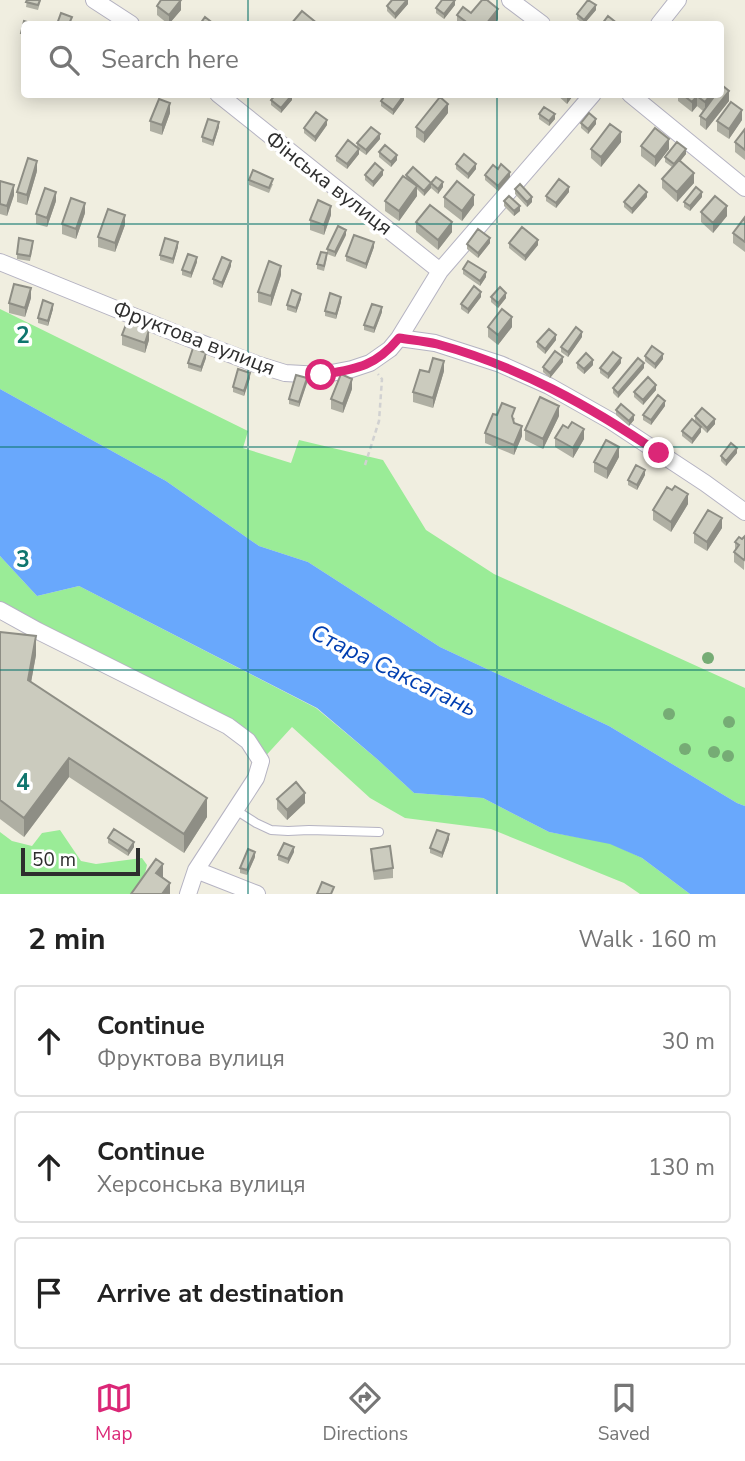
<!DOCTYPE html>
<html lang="en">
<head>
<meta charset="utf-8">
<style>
	:root { --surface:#fff; --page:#f6f6f6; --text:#222; --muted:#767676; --line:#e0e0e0; --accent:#db2777 }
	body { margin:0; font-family:"Nunito Sans",sans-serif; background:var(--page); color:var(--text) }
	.scale { position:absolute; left:21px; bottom:18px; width:119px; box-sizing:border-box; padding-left:7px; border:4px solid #2e2e2e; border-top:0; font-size:19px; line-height:24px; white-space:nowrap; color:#2e2e2e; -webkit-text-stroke:5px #fff; paint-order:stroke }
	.stop { position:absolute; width:21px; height:21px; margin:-16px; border:5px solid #db2777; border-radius:50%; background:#fff }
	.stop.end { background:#db2777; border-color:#fff; box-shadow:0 2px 7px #0008 }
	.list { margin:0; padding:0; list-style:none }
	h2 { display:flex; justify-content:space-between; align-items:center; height:91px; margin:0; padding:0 28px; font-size:30px }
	h2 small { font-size:23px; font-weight:400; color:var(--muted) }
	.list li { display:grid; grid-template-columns:46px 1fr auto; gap:21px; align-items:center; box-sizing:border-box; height:112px; margin:0 14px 14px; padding:0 14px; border:2px solid var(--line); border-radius:7px }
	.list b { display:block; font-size:26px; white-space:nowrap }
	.list p { margin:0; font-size:23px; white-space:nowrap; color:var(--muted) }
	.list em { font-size:23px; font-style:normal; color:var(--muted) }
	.icon { flex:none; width:38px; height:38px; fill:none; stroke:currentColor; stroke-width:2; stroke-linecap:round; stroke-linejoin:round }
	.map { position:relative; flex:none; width:745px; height:894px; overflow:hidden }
	.search { position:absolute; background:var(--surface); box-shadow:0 4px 18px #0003; left:21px; right:21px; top:21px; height:77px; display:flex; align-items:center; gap:18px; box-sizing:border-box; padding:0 24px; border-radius:7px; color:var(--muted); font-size:26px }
	.sheet { height:469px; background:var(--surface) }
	nav { display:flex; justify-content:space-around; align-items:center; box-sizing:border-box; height:98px; border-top:2px solid var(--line); background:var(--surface); font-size:19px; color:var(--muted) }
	nav a { display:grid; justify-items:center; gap:4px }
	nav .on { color:var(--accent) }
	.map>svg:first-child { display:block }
	.green { fill:#9aec97 }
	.water { fill:#69a8fc }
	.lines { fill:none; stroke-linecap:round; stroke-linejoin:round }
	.service-casing { stroke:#b5b3c2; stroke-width:10 }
	.minor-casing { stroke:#b5b3c2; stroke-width:18 }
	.path { stroke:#d1d1d1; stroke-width:2.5; stroke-dasharray:5 3.5; stroke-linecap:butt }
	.service { stroke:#fff; stroke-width:8 }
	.minor { stroke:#fff; stroke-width:16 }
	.tree { fill:#76ac75 }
	.wall { fill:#afafa3 }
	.shaded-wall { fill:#8e8e85 }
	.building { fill:#cbcbbe; stroke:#8e8e85; stroke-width:2 }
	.route { stroke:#db2777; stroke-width:9 }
	.grid { fill:none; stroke:#0f766e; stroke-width:2; stroke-opacity:0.55 }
	.labels { text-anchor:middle; stroke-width:7; stroke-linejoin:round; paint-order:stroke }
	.street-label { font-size:21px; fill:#2e2e2e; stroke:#fff }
	.water-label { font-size:23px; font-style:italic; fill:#003eb0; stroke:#fff }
	.grid-label { font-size:23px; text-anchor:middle; font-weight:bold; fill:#0f766e; stroke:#fff; stroke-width:7; stroke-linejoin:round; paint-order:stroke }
</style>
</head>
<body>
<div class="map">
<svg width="745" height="894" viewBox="0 0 745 894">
	<rect width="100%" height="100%" fill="#f0eee0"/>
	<path class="green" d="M0,309l248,122 -5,17 48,15 8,-23 84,20 43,70 68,44 251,114v118l-8,-3 -128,-77 -169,-79 -132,-85 -49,-16 -93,-65 -166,-92z
		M0,556l37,40 42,-10 237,122 61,51 37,34 69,5 66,34 61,11 32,15 48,36h-50l-16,-11 -133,-54 -86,-11 -35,-20 -78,-71 -31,34 -13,-20 -248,-131z
		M60,830l21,31 15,3 46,-6 5,7 -4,17 -11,12h-132v-62l12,9 20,5 10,-13z"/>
	<path class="water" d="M0,389l166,92 93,65 49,16 132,85 169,79 128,77 8,3v88h-55l-48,-36 -32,-14 -61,-12 -66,-34 -69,-5 -37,-34 -60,-51 -238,-122 -42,10 -37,-40z"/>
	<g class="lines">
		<g class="service-casing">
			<path id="service" d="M234,809l22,14 15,7 17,1 21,-1 70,2"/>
		</g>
		<g class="minor-casing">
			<path id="minor" d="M94,0l37,24
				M510,0l32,24
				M659,24l19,-24
				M218,94l222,177
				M630,94l115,94
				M0,262l180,73 76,29 29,9 36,2 31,-6 18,-6 20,-14 9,-11 41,-67 153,-177
				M399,338l36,5 65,21 49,22 62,35 94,62 40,29
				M0,610l38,21 190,95 20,15 13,20 -5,17 -60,92 -8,24
				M196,870l61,24"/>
		</g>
		<path class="path" d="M365,465l14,-44 3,-42 -4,-5"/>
		<use href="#service" class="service"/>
		<use href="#minor" class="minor"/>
	</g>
	<g class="tree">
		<circle cx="708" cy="658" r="6"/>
		<circle cx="669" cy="714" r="6"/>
		<circle cx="729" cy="722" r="6"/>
		<circle cx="685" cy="749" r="6"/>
		<circle cx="714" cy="752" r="6"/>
		<circle cx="728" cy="756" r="6"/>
	</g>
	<path class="wall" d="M27,0h14l-3,10 -12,-3z
		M408,0v4l-13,15 -8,-8v-5z
		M455,5l-11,14 -8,-6v-5z
		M157,6l24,4 -12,14h-1l-11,-9z
		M596,10l-12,14 -7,-5v-5z
		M471,13l27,6 -4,5h-37v-9z
		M24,24v15l-3,-1v-5z
		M556,94h18l-7,10z
		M671,94h49l9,7 -23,29 -6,-5v-9l3,-5 -6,-5 -5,6 -14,-11v-6l-2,3z
		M271,100h21l-11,13 -10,-8z
		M404,100l-11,15 -12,-9v-5z
		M170,113l-8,22 -12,-4v-10z
		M448,113l-24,30 -8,-6v-10z
		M539,114l16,5 -6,7 -10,-7z
		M742,120l-13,19 -12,-8v-10z
		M581,123l15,1 -8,10 -7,-6z
		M327,125l-12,17 -11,-9v-5z
		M219,127l-6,19 -11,-4v-5z
		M745,129v31l-10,-8v-10z
		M380,139l-14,16 -7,-5v4l-12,15 -11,-8v-5l21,-9v-4z
		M621,142l-20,25 -10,-9v-9z
		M641,146l28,3 -14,18 -14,-11z
		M379,152l18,8 -6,7 -12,-10z
		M686,154l-6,7 14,22 -17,19 -15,-14v-9l10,-12 -7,-5v-5z
		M456,164l20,5 -8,10 -12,-10z
		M498,169l12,8 -12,14 -13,-11v-5z
		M37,171l-10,34 -10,-3v-10z
		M365,175h18l-10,12 -8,-7z
		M406,175l25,13 -7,8 -7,-7v7l-18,25 -14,-10v-10l21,-23z
		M249,180l24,4 -4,9 -20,-8z
		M0,181l14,14 -7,21 -7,-2z
		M431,183l12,4 -5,7 -7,-6z
		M515,189l17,13 -5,5 -12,-13z
		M569,192l-13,16 -10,-7v-5z
		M444,197l30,8 -12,16 -18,-14z
		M647,197l-15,17 -8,-7v-5z
		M702,197l-12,14 -6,-4v-5z
		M56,201l-9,26 -11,-3v-10z
		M504,201l16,10 -6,5 -10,-10z
		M701,212l26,4 -14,17 -12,-11z
		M85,213l-9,26 -14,-5v-10z
		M331,215l-7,20 -14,-5v-10z
		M745,217v35l-12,-9v-10z
		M416,222l36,10 -14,18 -22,-18z
		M125,225l-10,27 -17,-5v-10z
		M346,235l-11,22 -8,-3v4l-3,13 -7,-2v-5l10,-11v-4z
		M490,243l-12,15 -11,-9v-5z
		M509,243l29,2 -13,16 -16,-13z
		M33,246l-3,15 -13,-2v-5z
		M178,247l-5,17 -13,-4v-5z
		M374,247l-8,22 -20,-8v-5z
		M197,262l-6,16 -9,-3v-5z
		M231,266l-9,22 -9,-4v-5z
		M463,269l23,8 -6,9 -17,-12z
		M281,275l-10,31 -13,-4v-10z
		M481,297l-13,17 -7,-5v-5z
		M491,297l15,1 -8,10 -7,-6z
		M31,298l-6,19 -16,-4v-10z
		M301,299l-5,14 -9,-3v-5z
		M341,302l-5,17 -11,-3v-5z
		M53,309l-5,17 -10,-3v-5z
		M382,312l-8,21 -10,-3v-5z
		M488,327h24l-14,18 -10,-8z
		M122,335l27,5 -4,13 -23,-8z
		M582,337l-14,20 -7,-5v-5z
		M556,340l-11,14 -8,-7v-5z
		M645,356l18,3 -8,10 -10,-8z
		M206,358l-5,14 -13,-4v-5z
		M563,362l-13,16 -7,-6v-5z
		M577,363l16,2 -9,9 -7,-6z
		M621,363l-13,16 -8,-6v-5z
		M644,368l-26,30 -5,-5v-5z
		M444,371l-11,37 -20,-6v-10l16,-20z
		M250,378l-6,18 -11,-4v-5z
		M307,383l-8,24 -10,-3v-5z
		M352,389l-9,24 -12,-4v-10z
		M656,390l-13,15 -9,-8v-5z
		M665,406l-14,19 -8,-5v-5z
		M616,410l18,10 -5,6 -13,-11z
		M497,415l18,3 -1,3 8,15 -8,19 -29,-12v-10z
		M559,416l-16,33 -18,-9v-10z
		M695,416l20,8 -8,9 -6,-6v5l-9,12 -10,-8v-5l13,-10z
		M568,428l16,11 -11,19 -18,-11v-9z
		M737,453l-11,13 -5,-5v-5z
		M619,457l-12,22 -13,-7v-10z
		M645,475l-8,15 -9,-5v-5z
		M672,490l16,14 -17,28 -18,-12v-10z
		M722,528l-15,23 -13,-8v-10z
		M745,536l-1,34 -10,-8v-10l1,-2v-8l7,-3z
		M0,632l36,23 -5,27 176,135 -23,36 -115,-76 -45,60 -24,-18z
		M277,799l28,4 -18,17 -10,-11z
		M108,838l26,9 -6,9 -20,-13z
		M449,839l-7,19 -12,-5v-5z
		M371,849l22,19v10l-19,2 -3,-21z
		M294,852l-6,12 -10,-4v-5z
		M255,857l-8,18 -7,-2v-5z"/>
	<path class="shaded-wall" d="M181,0v10l-12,14v-9z
		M407,0h1v4l-13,15v-5z
		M455,0v5l-11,14v-5z
		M596,5v5l-12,14v-4z
		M498,9v10l-4,5h-8z
		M729,91v10l-23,29v-10z
		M567,94h7l-7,10z
		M711,94h7l-13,18v-10z
		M292,95v5l-11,13v-5z
		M404,95v5l-11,15v-5z
		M697,96v10l-5,6v-10z
		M170,103v10l-8,22v-10z
		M448,104v9l-24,30v-10z
		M742,110v10l-13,19v-10z
		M555,114v5l-6,7v-5z
		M596,119v5l-8,10v-5z
		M327,120v5l-12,17v-5z
		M219,122v5l-6,19v-5z
		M621,132v10l-20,25v-10z
		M380,134v5l-14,16v-5z
		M669,139v10l-14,18v-10z
		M359,149v5l-12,15v-5z
		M686,149v5l-12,15v-5z
		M397,155v5l-6,7v-5z
		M37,161v10l-10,34v-10z
		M476,164v5l-8,10v-5z
		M383,170v5l-10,12v-5z
		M510,172v5l-12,14v-5z
		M694,173v10l-17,19v-10z
		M443,182v5l-5,7v-5z
		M431,183v5l-7,8v-5z
		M14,185v10l-7,21v-10z
		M417,186v10l-18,25v-10z
		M569,187v5l-13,16v-5z
		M56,192v9l-9,26v-9z
		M647,192v5l-15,17v-5z
		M702,192v5l-12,14v-5z
		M474,195v10l-12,16v-10z
		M532,197v5l-5,5v-5z
		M85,203v10l-9,26v-10z
		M331,206v9l-7,20v-10z
		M520,206v5l-6,5v-5z
		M727,206v10l-14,17v-10z
		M125,215v10l-10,27v-9z
		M452,222v10l-14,18v-10z
		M346,230v5l-11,22v-5z
		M490,238v5l-12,15v-5z
		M538,240v5l-13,16v-5z
		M178,242v5l-5,17v-5z
		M374,242v5l-8,22v-5z
		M197,257v5l-6,16v-5z
		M231,261v5l-9,22v-5z
		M281,266v9l-10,31v-10z
		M486,272v5l-6,9v-5z
		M31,288v10l-6,19v-9z
		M481,292v5l-13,17v-5z
		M506,293v5l-8,10v-5z
		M301,294v5l-5,14v-5z
		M341,297v5l-5,17v-5z
		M53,304v5l-5,17v-5z
		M382,307v5l-8,21v-5z
		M512,317v10l-14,18v-10z
		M149,330v10l-4,13v-10z
		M582,332v5l-14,20v-5z
		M556,335v5l-11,14v-5z
		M206,353v5l-5,14v-5z
		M663,354v5l-8,10v-5z
		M563,357v5l-13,16v-5z
		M621,358v5l-13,16v-5z
		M593,360v5l-9,9v-5z
		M444,361v10l-11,37v-10z
		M644,363v5l-26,30v-5z
		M250,373v5l-6,18v-5z
		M307,378v5l-8,24v-5z
		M352,379v10l-9,24v-9z
		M656,385v5l-13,15v-5z
		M665,401v5l-14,19v-5z
		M559,406v10l-16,33v-10z
		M634,415v5l-5,6v-5z
		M715,419v5l-8,9v-5z
		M522,426v10l-8,19v-10z
		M701,427v5l-9,12v-5z
		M584,429v10l-11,19v-10z
		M619,447v10l-12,22v-10z
		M737,448v5l-11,13v-5z
		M645,470v5l-8,15v-5z
		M688,494v10l-17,28v-10z
		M722,518v10l-15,23v-9z
		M36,636v19l-8,44v-19z
		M69,758v19l-45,60v-19z
		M305,793v10l-18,17v-10z
		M207,798v19l-23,36v-19z
		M449,834v5l-7,19v-5z
		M134,842v5l-6,9v-5z
		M294,847v5l-6,12v-5z
		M255,852v5l-8,18v-5z
		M163,864v14l-7,-5z
		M170,883v11h-8z"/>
	<path class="building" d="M27,0h13l-2,5 -12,-3z
		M161,0h20l-12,15 -12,-9z
		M392,0h15l-12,14 -8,-8z
		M442,0h13l-11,14 -8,-6z
		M482,0h5l11,9 -12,15h-17l-12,-9 6,-8 8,6z
		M588,0l8,5 -12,15 -7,-6z
		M302,11l16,13h-27z
		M61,13l11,4 -3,7h-12z
		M608,16l10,8h-16z
		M205,17l9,7h-14z
		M24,21l9,3h-9v10l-3,-1z
		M723,86l6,5 -23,29 -6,-4 16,-22h4v-5z
		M276,94h16v1l-11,13 -10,-8z
		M386,94h18v1l-11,15 -12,-9z
		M682,94h29l-6,8 -8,-6 -5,6z
		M440,97l8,7 -24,29 -8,-6z
		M159,99l11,4 -8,22 -12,-4z
		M731,102l11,8 -13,19 -12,-8z
		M544,107l11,7 -6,7 -10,-7z
		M316,112l11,8 -12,17 -11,-9z
		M589,113l7,6 -8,10 -7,-6z
		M208,119l11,3 -6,19 -11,-4z
		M610,124l11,8 -20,25 -10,-8z
		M371,127l9,7 -14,16 -9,-7z
		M655,128l14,11 -14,18 -14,-11z
		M745,129v21l-10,-8z
		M348,140l11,9 -12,15 -11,-8z
		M677,142l9,7 -12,15 -9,-7z
		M385,145l12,10 -6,7 -12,-10z
		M464,154l12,10 -8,10 -12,-10z
		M28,158l9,3 -10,34 -10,-3z
		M679,160l15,13 -17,19 -15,-13z
		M375,163l8,7 -10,12 -8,-7z
		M501,164l9,8 -12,14 -13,-11 8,-10 5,4z
		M413,167l18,16 -7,8 -18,-16z
		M253,170l20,9 -4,9 -20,-8z
		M403,176l14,10 -18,25 -14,-10z
		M436,177l7,5 -5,7 -7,-6z
		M559,179l10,8 -13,16 -10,-7z
		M0,181l14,4 -7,21 -7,-2z
		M457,181l17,14 -12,16 -18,-14z
		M520,184l12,13 -5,5 -12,-13z
		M639,185l8,7 -15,17 -8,-7z
		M696,187l6,5 -12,14 -6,-4z
		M45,188l11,4 -9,26 -11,-4z
		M509,196l11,10 -6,5 -10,-10z
		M715,196l12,10 -14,17 -12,-11z
		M71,198l14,5 -9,26 -14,-5z
		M318,200l13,6 -7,19 -14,-5z
		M430,205l22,17 -14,18 -22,-18z
		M108,209l17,6 -10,28 -17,-6z
		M745,217v25l-12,-9z
		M338,226l8,4 -11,22 -8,-3z
		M522,227l16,13 -13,16 -16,-13z
		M478,229l12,9 -12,15 -11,-9z
		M354,235l20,7 -8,22 -20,-8z
		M19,238l14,3 -3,15 -13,-2z
		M165,238l13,4 -5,17 -13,-4z
		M321,252l6,1 -3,13 -7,-2z
		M188,254l9,3 -6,16 -9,-3z
		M222,257l9,4 -9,22 -9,-4z
		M269,261l12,5 -10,30 -13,-4z
		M468,261l18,11 -6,9 -17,-12z
		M14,284l17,4 -6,20 -16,-5z
		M474,286l7,6 -13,17 -7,-5z
		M500,287l6,6 -8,10 -7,-6z
		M292,290l9,4 -5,14 -9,-3z
		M330,293l11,4 -5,17 -11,-3z
		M43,300l10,4 -5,17 -10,-3z
		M372,304l10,3 -8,21 -10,-3z
		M502,309l10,8 -14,18 -10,-8z
		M127,322l22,8 -4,13 -23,-8z
		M576,327l6,5 -14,20 -7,-5z
		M549,329l7,6 -11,14 -8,-7z
		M652,346l11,8 -8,10 -10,-8z
		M193,348l13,5 -5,14 -13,-4z
		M555,351l8,6 -13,16 -7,-6z
		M613,352l8,6 -13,16 -8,-6z
		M586,353l7,7 -9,9 -7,-6z
		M433,358l11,3 -11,37 -20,-6 7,-22 9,2z
		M638,358l6,5 -26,30 -5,-5z
		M238,369l12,4 -6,18 -11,-4z
		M341,374l11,5 -9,25 -12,-5z
		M296,375l11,3 -8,24 -10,-3z
		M648,377l8,8 -13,15 -9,-8z
		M658,395l7,6 -14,19 -8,-5z
		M540,397l19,9 -16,33 -18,-9z
		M502,403l13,5 -3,8 2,7 8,3 -8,19 -29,-12 8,-19 4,1z
		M621,404l13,11 -5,6 -13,-11z
		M702,408l13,11 -8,9 -12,-12z
		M692,419l9,8 -9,12 -10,-8z
		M572,422l12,7 -11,19 -18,-10 8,-13 5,3z
		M606,440l13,7 -12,22 -13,-7z
		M731,443l6,5 -11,13 -5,-5z
		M636,465l9,5 -8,15 -9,-5z
		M675,486l13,8 -17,28 -18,-12 14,-23 5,3z
		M708,510l14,8 -15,24 -13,-9z
		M745,536v22l-1,2 -10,-8 5,-7 -4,-3 4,-5 3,2z
		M0,632l36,4 -8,44 179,118 -23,36 -115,-76 -45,60 -24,-18z
		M296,782l9,11 -18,17 -10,-11z
		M114,829l20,13 -6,9 -20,-13z
		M437,830l12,4 -7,19 -12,-5z
		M284,843l10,4 -6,12 -10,-4z
		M390,846l3,22 -19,3 -3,-22z
		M248,849l7,3 -8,18 -7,-2z
		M156,859l7,5 -7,9 14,10 -8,11h-31z
		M322,882l12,5 -3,7h-14z"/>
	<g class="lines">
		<path class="route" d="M321,375c35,-6 54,-8 78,-37 13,2 26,3 38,6 81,22 153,62 222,109"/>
	</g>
	<path class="grid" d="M248,0v24M497,0v24M248,94v800M497,94v800M0,224h745M0,447h745M0,670h745"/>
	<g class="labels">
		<g class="street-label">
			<text transform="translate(329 183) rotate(38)" y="7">Фінська вулиця</text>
			<text transform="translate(194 338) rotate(21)" y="7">Фруктова вулиця</text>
		</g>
		<g class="water-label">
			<text transform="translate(394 670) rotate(26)" y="8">Стара Саксагань</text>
		</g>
	</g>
	<g class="grid-label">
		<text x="23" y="343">2</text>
		<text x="23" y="567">3</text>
		<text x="23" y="790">4</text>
	</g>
</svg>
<div class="scale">50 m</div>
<div class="stop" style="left:321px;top:375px"></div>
<div class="stop end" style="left:659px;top:453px"></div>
<div class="search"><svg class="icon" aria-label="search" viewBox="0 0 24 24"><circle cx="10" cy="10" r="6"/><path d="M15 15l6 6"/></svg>Search here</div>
</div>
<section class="sheet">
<h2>2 min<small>Walk · 160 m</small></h2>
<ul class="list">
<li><svg class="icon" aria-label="ahead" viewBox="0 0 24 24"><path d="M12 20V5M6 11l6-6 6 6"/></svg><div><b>Continue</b><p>Фруктова вулиця</p></div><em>30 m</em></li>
<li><svg class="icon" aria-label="ahead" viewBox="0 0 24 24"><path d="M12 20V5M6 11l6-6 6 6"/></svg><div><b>Continue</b><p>Херсонська вулиця</p></div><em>130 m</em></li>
<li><svg class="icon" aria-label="arrive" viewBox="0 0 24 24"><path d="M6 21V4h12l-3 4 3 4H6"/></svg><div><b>Arrive at destination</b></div></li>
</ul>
</section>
<nav>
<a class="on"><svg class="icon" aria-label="map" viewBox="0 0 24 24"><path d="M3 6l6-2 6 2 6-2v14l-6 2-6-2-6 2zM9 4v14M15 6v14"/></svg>Map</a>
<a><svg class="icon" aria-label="directions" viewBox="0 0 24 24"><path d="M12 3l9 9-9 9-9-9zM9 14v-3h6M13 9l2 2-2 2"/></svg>Directions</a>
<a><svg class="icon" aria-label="saved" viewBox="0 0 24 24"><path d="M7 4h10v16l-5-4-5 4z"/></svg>Saved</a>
</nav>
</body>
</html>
